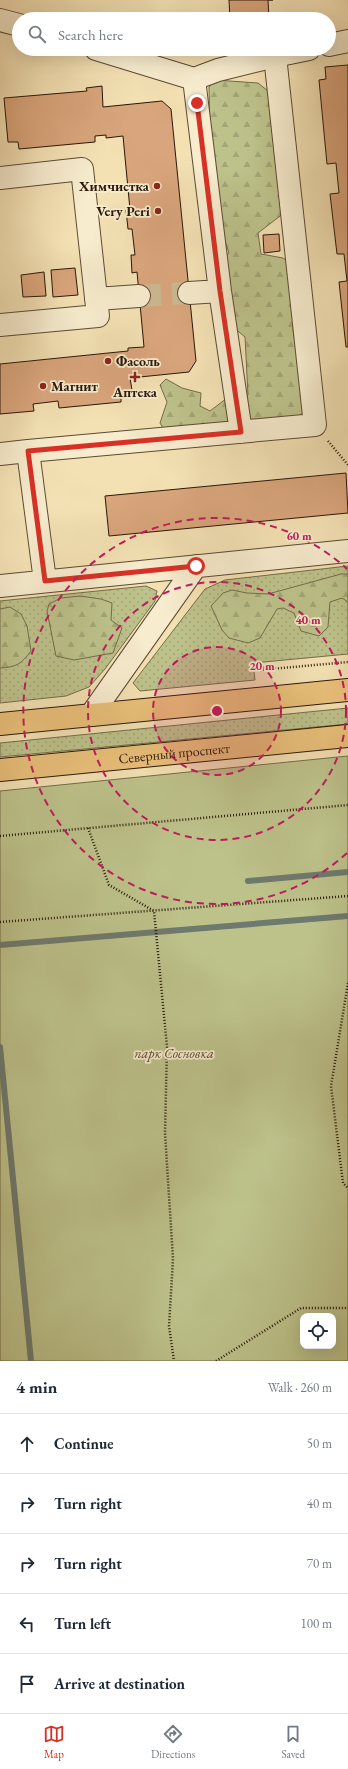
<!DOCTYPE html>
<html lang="en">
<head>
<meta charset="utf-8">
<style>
	:root { --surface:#fff; --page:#f6f6f7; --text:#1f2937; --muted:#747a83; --line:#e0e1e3; --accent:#d93025 }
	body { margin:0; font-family:"EB Garamond",serif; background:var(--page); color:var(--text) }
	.controls { position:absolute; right:12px; bottom:12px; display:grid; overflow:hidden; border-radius:8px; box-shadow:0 4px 16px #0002 }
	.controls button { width:36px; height:36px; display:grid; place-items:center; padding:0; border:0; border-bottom:1px solid var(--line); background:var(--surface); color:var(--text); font:20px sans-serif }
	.stop { position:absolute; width:12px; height:12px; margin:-9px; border:3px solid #d93025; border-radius:50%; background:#fff }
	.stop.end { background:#d93025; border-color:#fff; box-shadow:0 1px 4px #0008 }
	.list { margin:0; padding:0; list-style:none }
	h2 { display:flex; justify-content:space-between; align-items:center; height:52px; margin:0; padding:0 16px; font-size:17px }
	h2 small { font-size:13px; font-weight:400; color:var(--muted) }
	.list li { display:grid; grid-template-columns:26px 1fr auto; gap:12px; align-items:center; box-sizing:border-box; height:60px; padding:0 16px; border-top:1px solid var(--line) }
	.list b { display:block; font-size:15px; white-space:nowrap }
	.list em { font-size:13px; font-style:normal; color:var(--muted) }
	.icon { flex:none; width:22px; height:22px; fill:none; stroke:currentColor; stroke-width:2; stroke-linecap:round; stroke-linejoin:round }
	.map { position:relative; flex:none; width:348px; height:1361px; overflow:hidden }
	.search { position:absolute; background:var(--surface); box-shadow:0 4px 16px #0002; left:12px; right:12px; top:12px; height:44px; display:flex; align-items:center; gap:10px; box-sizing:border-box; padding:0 14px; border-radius:22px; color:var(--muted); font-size:15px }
	.sheet { height:352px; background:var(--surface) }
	nav { display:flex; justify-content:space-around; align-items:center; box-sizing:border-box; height:56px; border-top:1px solid var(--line); background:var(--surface); font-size:11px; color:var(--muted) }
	nav a { display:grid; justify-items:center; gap:2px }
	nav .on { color:var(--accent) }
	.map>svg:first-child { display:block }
	.grass { fill:url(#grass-dots); stroke:#746c4a }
	.forest { fill:url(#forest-firs); stroke:#746c4a }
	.park { fill:#bdc28b; stroke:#746c4a; fill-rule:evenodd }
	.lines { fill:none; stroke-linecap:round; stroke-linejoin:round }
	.stream { stroke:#6e7a6e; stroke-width:6 }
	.building { fill:#d9a57c; stroke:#2a1708 }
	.minor-tunnel { stroke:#cbb992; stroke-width:22; stroke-dasharray:22 11; stroke-linecap:butt }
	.minor-casing { stroke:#5c4a33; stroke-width:24 }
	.major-casing { stroke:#2a1708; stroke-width:24 }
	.path { stroke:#2a1708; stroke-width:2.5; stroke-dasharray:1 2; stroke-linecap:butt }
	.minor { stroke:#f7ecce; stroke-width:22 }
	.major { stroke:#eac07a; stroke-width:22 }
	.route { stroke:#d93025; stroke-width:5 }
	.ring { fill:none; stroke:#c2185b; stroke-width:2; stroke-dasharray:7 5 }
	.poi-dot { fill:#8f2418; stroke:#f7ecce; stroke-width:1.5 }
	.labels { text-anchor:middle; stroke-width:3.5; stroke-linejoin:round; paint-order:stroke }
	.poi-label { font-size:14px; font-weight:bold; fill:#2a1708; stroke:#f7ecce; text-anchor:end }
	.street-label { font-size:14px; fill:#2a1708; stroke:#f7ecce }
	.park-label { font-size:14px; font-style:italic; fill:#564a2f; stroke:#f7ecce }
	.centre { fill:#c2185b; stroke:#f7ecce; stroke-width:2 }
	.ring-label { font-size:12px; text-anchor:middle; font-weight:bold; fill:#c2185b; stroke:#f7ecce; stroke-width:3.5; stroke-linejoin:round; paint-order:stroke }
</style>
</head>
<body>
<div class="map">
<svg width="348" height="1361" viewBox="0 0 348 1361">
	<defs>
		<pattern id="grass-dots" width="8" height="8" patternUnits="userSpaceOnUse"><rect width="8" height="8" fill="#bdc28b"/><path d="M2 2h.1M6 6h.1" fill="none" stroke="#a3a676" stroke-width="1.8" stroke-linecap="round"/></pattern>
		<pattern id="forest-firs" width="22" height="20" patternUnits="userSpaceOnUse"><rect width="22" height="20" fill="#bdc28b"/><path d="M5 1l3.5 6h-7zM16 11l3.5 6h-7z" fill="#a3a676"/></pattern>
	</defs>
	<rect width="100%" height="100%" fill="#f3e1b4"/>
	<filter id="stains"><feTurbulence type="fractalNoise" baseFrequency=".005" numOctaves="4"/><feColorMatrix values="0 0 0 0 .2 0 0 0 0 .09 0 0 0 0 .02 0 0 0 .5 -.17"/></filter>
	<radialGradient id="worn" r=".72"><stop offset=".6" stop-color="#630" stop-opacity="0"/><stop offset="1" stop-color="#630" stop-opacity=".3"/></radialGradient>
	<path class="grass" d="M348,566v88l-95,9 2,17 -115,11 -7,-8 72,-94 20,-9z
		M146,586l11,5 -2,10 -50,68 -16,18 -23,9 -66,7v-102z
		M348,708v16l-348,33v-14z"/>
	<path class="forest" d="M215,80l43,3 15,12 11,118 -26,20 3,21 22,4 11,8 -1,65 14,71 -3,13 -137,20 -7,-12 7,-21 -7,-17 6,-6 16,9 19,5 -1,13 10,5 21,-16h17l-3,-58 -13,-11 -13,-64 10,-9 -5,-15 -13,-58 -2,-93z
		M341,574h7v28l-6,-4 -12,4 -2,25 -9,9 -18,-5 -7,-18 -11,-5 -6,1 -17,29 -12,5 -19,-5 -7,-8 -11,-24 12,-13 9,-3 15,3 21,1z
		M80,596l21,3 11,4 -1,17 11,8 -9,25 -39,7 -18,-4 -9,-45 2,-7 12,-6z
		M10,607l11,7 6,12 4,25c-10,13 -14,16 -31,17v-59z"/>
	<path class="park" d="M348,756v605h-348v-570zM303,1316h30v30h-30z"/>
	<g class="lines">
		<path class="stream" d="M248,881l100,-9
			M0,945l348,-29
			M0,1047l31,314"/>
	</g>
	<path class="building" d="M229,0h44h-5l1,19h-39z
		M348,65v282h-2l-7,-65 8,-1 -3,-27h-7l-7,-60 9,-1 -3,-30 -9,1 -8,-84 7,-1 -1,-12z
		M102,86l1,21 59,-6 9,8 25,252 -7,11 -59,6 3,18 -12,1v5l-62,6 -1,-7 -25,3 1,7 -34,3v-50l128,-13v-3l16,-1 -7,-75 -5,1 -1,-18h4l-3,-26h-4l-2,-19h4l-7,-74 -17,2v-3l-11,1v6l-76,7 -1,-7h-10l-4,-44 83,-7 -1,-3z
		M279,234l1,17 -16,2 -1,-18z
		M75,268l3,27 -25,2 -2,-27z
		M44,272l2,24 -23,1 -2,-22z
		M346,473l2,40 -239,23 -4,-40z"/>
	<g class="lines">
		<path class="minor-tunnel" d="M139,296l50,-3"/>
		<g class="minor-casing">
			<path id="minor" d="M0,20l19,5
				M329,45l19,-4
				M96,49l98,30 24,-9 57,-14
				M194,79l26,212 21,141
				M0,178l82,-9 16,147 -98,9
				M189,293l31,-2
				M96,299l43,-3
				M28,451l287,-26 -40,-369 34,-7
				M0,454l28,-3 17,130
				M0,586l348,-35
				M91,715l105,-149"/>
		</g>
		<g class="major-casing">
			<g id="major">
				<path d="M0,724l348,-34"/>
				<path id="s1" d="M0,770l348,-34"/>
			</g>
		</g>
		<path class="path" d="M328,441l20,24
			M260,670l88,-8
			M88,828l21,57 45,26 13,136 -2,86 8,126 -4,67 5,35
			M0,836l348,-31
			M0,922l348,-26
			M348,983l-17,103 12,97 5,5
			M216,1361l85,-53h47"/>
		<use href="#minor" class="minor"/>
		<use href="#major" class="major"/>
	</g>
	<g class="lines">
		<path class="route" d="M196,566l-151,15 -17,-130 213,-19 -21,-141 -23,-188"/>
	</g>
	<circle cx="217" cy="711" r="64" fill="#c2185b" fill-opacity=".12"/>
	<g class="ring">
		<circle cx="217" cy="711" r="64"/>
		<circle cx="217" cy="711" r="129"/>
		<path d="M347 853A193 193 0 1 1 347 569"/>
	</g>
	<g class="poi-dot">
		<circle cx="157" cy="186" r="4"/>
		<circle cx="158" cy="211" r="4"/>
		<circle cx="108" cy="361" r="4"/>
		<path d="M133 371h4v4h4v4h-4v4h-4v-4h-4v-4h4z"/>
		<circle cx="43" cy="386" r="4"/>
	</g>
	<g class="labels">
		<g class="poi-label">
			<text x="149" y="191">Химчистка</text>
			<text x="150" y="216">Very Peri</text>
			<text x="116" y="366" text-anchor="start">Фасоль</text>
			<text x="51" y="391" text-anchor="start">Магнит</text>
			<text x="135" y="397" text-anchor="middle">Аптека</text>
		</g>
		<g class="street-label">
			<text dy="5" stroke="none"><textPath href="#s1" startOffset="175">Северный проспект</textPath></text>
		</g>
		<g class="park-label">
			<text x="174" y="1058">парк Сосновка</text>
		</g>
	</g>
	<circle cx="217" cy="711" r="6" class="centre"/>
	<g class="ring-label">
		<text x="299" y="540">60 m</text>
		<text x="308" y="624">40 m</text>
		<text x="262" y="670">20 m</text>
	</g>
	<rect width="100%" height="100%" filter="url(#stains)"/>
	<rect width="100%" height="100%" fill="url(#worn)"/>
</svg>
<div class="controls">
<button><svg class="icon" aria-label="locate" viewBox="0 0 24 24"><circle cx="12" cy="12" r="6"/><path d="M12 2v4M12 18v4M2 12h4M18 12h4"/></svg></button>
</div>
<div class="stop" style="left:196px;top:566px"></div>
<div class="stop end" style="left:197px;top:103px"></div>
<div class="search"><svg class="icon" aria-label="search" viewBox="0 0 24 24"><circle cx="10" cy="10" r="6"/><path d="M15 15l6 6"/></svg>Search here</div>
</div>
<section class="sheet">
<h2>4 min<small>Walk · 260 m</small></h2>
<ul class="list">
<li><svg class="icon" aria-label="ahead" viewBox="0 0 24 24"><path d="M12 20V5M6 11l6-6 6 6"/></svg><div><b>Continue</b></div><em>50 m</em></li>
<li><svg class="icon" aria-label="right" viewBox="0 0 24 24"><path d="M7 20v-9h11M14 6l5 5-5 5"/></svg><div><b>Turn right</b></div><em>40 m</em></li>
<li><svg class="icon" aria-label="right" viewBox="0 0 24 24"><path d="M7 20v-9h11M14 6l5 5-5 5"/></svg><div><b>Turn right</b></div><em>70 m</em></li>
<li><svg class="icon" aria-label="left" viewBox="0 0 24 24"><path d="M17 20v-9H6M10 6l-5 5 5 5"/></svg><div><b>Turn left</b></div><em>100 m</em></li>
<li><svg class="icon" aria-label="arrive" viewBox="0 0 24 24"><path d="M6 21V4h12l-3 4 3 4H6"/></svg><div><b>Arrive at destination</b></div></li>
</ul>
</section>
<nav>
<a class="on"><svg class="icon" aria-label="map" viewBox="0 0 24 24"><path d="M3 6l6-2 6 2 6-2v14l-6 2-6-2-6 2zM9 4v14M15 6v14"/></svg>Map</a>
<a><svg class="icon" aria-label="directions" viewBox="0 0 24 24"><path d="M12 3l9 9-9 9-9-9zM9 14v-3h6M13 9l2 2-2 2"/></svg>Directions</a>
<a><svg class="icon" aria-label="saved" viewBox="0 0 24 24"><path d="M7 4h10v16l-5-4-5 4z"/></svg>Saved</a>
</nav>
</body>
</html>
